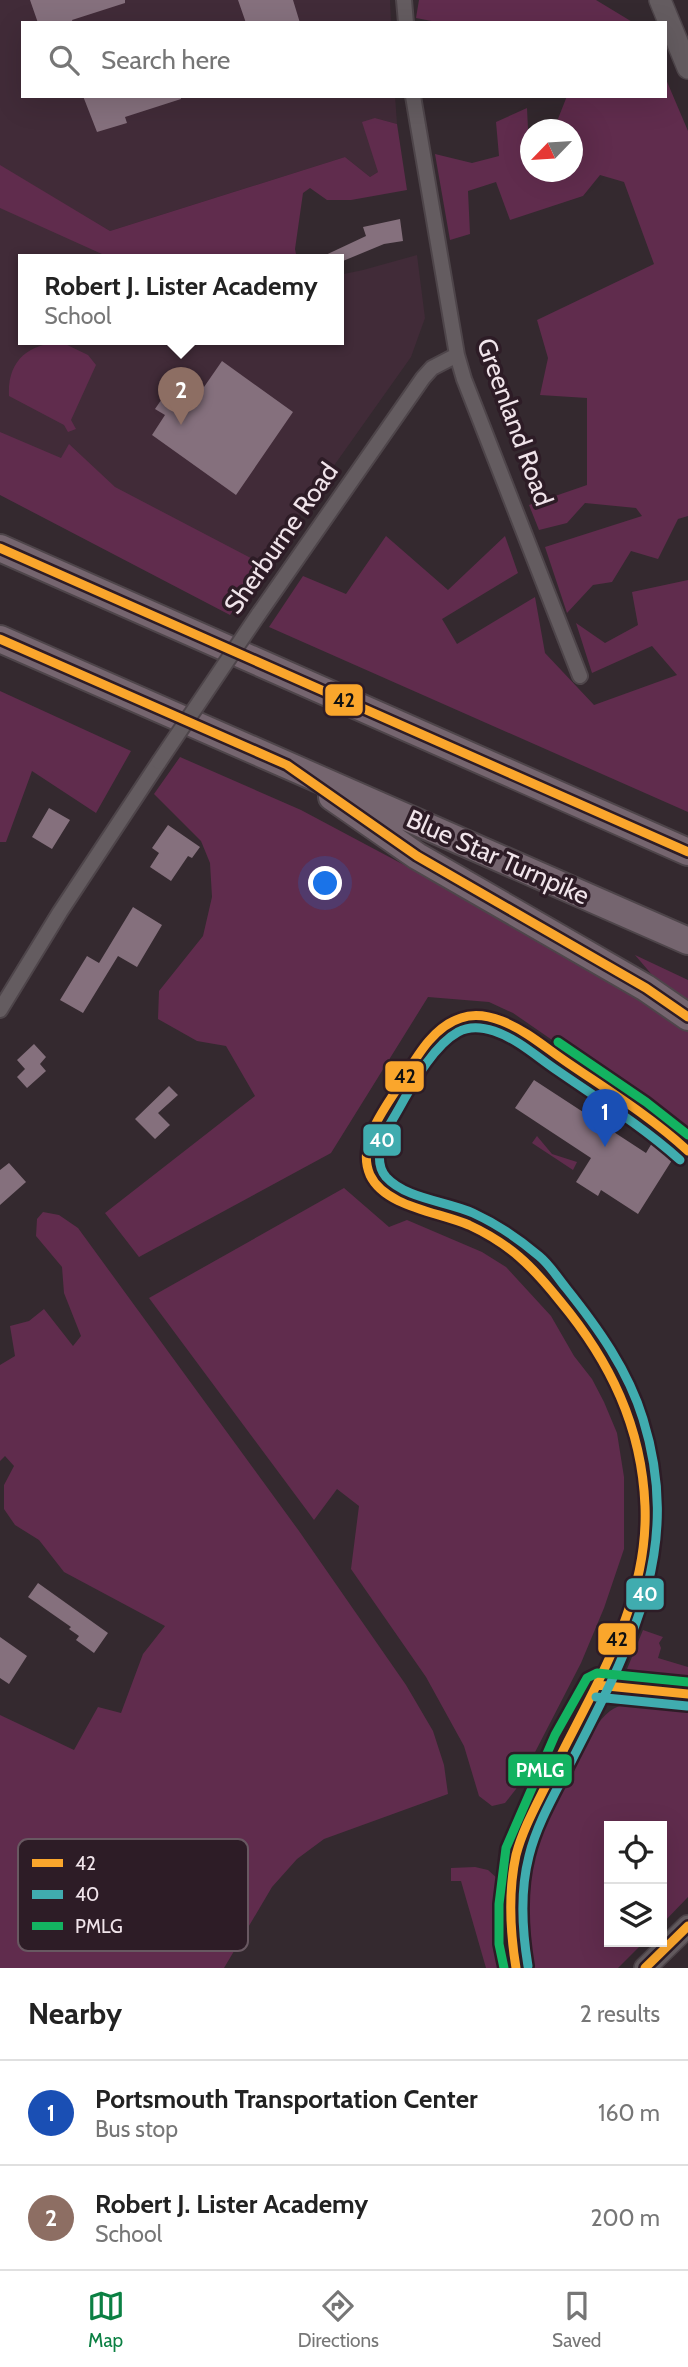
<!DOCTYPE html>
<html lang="en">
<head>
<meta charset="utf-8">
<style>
	:root { --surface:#fff; --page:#f6f6f6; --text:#222; --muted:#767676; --line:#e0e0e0; --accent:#0b8043 }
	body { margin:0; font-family:Cabin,sans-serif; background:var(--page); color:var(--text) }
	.controls { position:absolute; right:21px; bottom:21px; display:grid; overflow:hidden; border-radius:0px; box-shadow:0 7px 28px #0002 }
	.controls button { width:63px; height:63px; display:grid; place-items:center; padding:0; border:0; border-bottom:2px solid var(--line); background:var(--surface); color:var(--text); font:35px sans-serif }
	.compass { position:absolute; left:520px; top:119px; width:63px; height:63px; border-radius:50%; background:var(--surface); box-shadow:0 7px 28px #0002; rotate:245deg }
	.you { position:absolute; left:326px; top:884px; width:24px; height:24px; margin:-18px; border:5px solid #fff; border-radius:50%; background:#1a73e8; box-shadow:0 0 0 10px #1a73e833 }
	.badge { display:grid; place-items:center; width:46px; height:46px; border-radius:50%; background:var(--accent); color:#fff; font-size:23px; font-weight:700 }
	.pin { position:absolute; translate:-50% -58px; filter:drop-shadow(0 2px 4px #0008) }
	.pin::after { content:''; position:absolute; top:37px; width:24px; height:21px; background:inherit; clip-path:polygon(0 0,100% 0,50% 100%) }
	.popup { position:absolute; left:18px; top:254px; width:326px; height:91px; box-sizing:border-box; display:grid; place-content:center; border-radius:0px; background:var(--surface); filter:drop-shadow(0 2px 5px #0005); font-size:23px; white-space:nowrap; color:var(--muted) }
	.popup b { font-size:26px; color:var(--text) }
	.popup::after { content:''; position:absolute; left:50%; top:100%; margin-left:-14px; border:14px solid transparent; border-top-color:var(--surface) }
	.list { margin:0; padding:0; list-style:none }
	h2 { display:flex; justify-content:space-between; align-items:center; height:91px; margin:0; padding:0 28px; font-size:30px }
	h2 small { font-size:23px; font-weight:400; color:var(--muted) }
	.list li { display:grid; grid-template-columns:46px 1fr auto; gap:21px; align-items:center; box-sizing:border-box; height:105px; padding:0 28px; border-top:2px solid var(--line) }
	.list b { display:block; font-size:26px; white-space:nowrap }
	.list p { margin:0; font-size:23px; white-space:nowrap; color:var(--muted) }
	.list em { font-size:23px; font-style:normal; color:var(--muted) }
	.icon { flex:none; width:38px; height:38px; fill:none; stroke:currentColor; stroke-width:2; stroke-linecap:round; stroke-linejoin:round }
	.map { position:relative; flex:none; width:688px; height:1968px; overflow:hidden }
	.search { position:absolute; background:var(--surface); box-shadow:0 7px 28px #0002; left:21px; right:21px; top:21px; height:77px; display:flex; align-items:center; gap:18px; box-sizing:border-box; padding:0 24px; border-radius:0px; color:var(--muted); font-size:26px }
	.sheet { height:301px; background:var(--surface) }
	nav { display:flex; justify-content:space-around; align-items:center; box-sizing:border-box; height:98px; border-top:2px solid var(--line); background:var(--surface); font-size:19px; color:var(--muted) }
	nav a { display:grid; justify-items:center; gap:4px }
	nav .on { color:var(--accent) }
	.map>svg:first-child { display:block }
	.built { fill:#412b38 }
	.green { fill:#602c4d }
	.building { fill:#85707d }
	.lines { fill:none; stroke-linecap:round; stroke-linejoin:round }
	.street-casing { stroke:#4e454a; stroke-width:18 }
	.secondary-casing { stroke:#4e454a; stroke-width:24 }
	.highway-casing { stroke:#4e454a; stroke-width:30 }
	.street { stroke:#645c60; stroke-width:14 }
	.secondary { stroke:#645c60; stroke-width:21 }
	.highway { stroke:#75656f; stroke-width:26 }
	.street-bridge-casing { stroke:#4e454a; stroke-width:18; stroke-linecap:butt }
	.street-bridge { stroke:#645c60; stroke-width:14 }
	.bus-1-casing { stroke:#2d1c26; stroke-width:14 }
	.bus-2-casing { stroke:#2d1c26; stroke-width:14 }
	.bus-3-casing { stroke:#2d1c26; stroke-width:14 }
	.bus-1 { stroke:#faa62c; stroke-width:9 }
	.bus-2 { stroke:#40acaf; stroke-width:9 }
	.bus-3 { stroke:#13b361; stroke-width:9 }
	.labels { text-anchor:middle; stroke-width:7; stroke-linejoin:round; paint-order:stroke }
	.street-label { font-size:26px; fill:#f0e4ea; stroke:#2d1c26 }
	.key { fill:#2d1c26; stroke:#685861; stroke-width:2 }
	.key-label { font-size:19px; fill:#f0e4ea }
	.line-badge { stroke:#2d1c26; stroke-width:2.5 }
	.badge-label { font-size:19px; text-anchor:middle; font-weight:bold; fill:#fff }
	.pale-badge-label { font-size:19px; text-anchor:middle; font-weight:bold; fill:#111 }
</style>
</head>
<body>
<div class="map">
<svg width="688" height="1968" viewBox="0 0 688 1968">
	<rect width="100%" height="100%" fill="#34292f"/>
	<path class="built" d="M0,0h390l1,23h-368v73h372l2,28 -22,-6 3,54 -8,5 -25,-20 -235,74 -110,-65z
		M0,198l152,61h-128v80h314l1,-64 24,-5 54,-15 8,63 -14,39 -173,244 -238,-108z"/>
	<path class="green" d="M419,0h177l38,23h-192l-26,-5z
		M665,77l23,54v385l-10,3 -20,40 -27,-8 -19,31 -19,3 -26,28 -22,-66 97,-31 -6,-8 -51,-5 -18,20 -28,7 -10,-25 58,-20v-87l-47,-3 8,-37 -11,-38 117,-56 -30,-82 -24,-7 -17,21 -73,24 -14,-38 -28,9 2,43 -20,6 -15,-86 37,9 27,-7 -3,-34 31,-14 3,64h42v-42l-18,-1 13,-33h98z
		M375,118l22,6 10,66 -56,10h-24l-17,-12 -7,5 -8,56 2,10h-184l-113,-51v-43l110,66 235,-74 25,20 8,-5 -16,-50z
		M63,343l25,12 8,10 -25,55 5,9 -8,3 -4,-7 -55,-29c-2,-35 20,-54 54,-53z
		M0,432l61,26 8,-14 46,43 149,78 -34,50 -230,-120z
		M386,536l62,54 57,-54 13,37 -76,46 15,25 78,-47 10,56 49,52 83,-30 -25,-29 -60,27 -16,-50 29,20 33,-18 -6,-33 56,-12v232l-419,-185 34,-51 43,18z
		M0,691l131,60 -35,62 -64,-42 -26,71h-6z
		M180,757l121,53 199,106 188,111v110l-33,-26 -142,-98 -24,-11 -61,-5 -97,156 -192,104 -34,-44 150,-117 -29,-50 -29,-5 -39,-22 1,-28 44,-55 9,-39 -2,-34 -9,-22 -47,-47z
		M635,955l53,25v24l-29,-21z
		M537,1136l15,18 25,8 -4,8 -41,-27z
		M344,1188l45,39 18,-7 75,32 24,15 45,49 23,40 18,23 12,23 13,31 7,44v72l-20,59 -23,55 -65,126 -11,14 -13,3 -13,-10 -15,-50 -38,-69 -75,-108 8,-63 -22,-17 -23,31 -165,-222z
		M43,1212l16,3 19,13 221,303 107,154 27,46 11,34 4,29 -124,45 -27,20 -25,28 -48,81h-224v-253l74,35 24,-43 23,6 22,-59 22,-28 -101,-54 -25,-32 -24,-15 -11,-16v-24l10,-19 -9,-10 -5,5v-96l15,-9 -5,-30 19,-5 15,-12 29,37 8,-10 -17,-43 -2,-26 -26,-31 1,-17z
		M643,1630l20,7 -4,6 2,5 -3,10 30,9v15l-44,-2 -19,-6z
		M646,1703h42v194l-26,27v-98h-53v116h35l-26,26h-90c-12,-77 13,-154 54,-219 8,-12 16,-29 28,-38 10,-8 24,-7 36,-8z
		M475,1867l13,3 10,9 -2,50 4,39h-14l-25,-87h-10v-13z"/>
	<path class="building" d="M30,0h95v3l-53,17 1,3h-35z
		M238,0h55l7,23h-54z
		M83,96h98v3l-56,18 2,6 -30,9z
		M400,219l3,22 -19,3 -41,17 -1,-2h-25l49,-23 -3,-9z
		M222,361l71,51 -57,83 -84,-60 13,-20 -10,-6 26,-38 23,16z
		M49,808l21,12 -18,29 -20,-12z
		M168,825l32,22 -8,11 -4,-2 -17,25 -21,-14 9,-14 -7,-5z
		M133,907l29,18 -25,42 -19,-11 -35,57 -23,-13 27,-44 12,7z
		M34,1044l12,13 -6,7 6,7 -19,17 -10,-11 8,-8 -8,-9z
		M534,1080l112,73 6,-10 22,14 -36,57 -37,-24 -3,6 -22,-14 15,-24 -76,-50z
		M169,1086l9,9 -20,18 12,12 -15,14 -20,-20z
		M9,1163l17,19 -26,23v-35z
		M38,1583l70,50 -14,20 -18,-13 3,-4 -10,-7 2,-2 -43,-30z
		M0,1637l27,19 -18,28 -9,-6z"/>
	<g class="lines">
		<g class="street-casing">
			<path id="street" d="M404,0l2,23
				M413,96l44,259 7,24 116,297
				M258,615l165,-237 9,-10 25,-13
				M0,1010l60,-98 99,-150"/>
		</g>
		<g class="secondary-casing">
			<path id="secondary" d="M660,0l28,68
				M645,1968l43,-42"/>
		</g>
		<g class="highway-casing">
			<path id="highway" d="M0,548l688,304
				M0,639l688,302
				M332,797l85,59 229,132 42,29"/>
		</g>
		<use href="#street" class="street"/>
		<use href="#secondary" class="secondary"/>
		<use href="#highway" class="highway"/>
		<g class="street-bridge-casing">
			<path id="street-bridge" d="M159,762l99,-147"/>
		</g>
		<use href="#street-bridge" class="street-bridge"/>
		<g class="bus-1-casing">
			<path id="bus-1" d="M0,548l688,304
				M0,639l287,126 130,91 229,132 42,29
				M597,1685l91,9
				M516,1968c-6,-37 -8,-76 0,-113 7,-27 22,-53 34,-78 41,-86 99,-171 95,-271 -3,-79 -35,-145 -85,-205 -28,-35 -50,-57 -91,-76 -30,-13 -84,-18 -99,-50 -14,-32 15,-66 30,-91 15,-24 32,-57 61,-66 14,-5 28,-2 41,3 25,10 45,28 66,42 41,28 83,54 120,88
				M645,1968l43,-42"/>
		</g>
		<g class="bus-2-casing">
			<path id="bus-2" d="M596,1697l91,9
				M528,1966c-6,-36 -8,-75 1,-110 8,-33 28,-66 43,-96 58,-114 112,-209 71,-341 -15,-49 -45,-91 -77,-131 -9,-11 -16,-23 -27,-32 -20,-17 -42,-32 -66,-43 -27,-12 -67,-14 -87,-36 -11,-13 -6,-31 -1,-45 19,-29 42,-83 73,-100 11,-6 24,-5 36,-1 24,8 43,26 64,40 42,29 84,55 122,89"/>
		</g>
		<g class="bus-3-casing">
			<path id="bus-3" d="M558,1042l88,60 42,33
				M504,1968l-5,-24v-40l7,-56 49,-113 32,-57 10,-5 91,9"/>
		</g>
		<use href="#bus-1" class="bus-1"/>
		<use href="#bus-2" class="bus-2"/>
		<use href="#bus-3" class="bus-3"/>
	</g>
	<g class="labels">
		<g class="street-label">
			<text transform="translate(515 422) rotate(70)" y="9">Greenland Road</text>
			<text transform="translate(281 538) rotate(-55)" y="9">Sherburne Road</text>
			<text transform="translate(498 857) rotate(24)" y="9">Blue Star Turnpike</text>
		</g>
	</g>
	<rect x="18" y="1839" width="230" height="112" rx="10" class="key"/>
	<rect x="32" y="1859" width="31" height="8" fill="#faa62c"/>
	<rect x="32" y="1890" width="31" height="9" fill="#40acaf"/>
	<rect x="32" y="1922" width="31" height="8" fill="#13b361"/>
	<g class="key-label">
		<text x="75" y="1870">42</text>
		<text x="75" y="1901">40</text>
		<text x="75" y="1933">PMLG</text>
	</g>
	<g class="line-badge">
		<rect x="324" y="683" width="40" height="34" rx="7" fill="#faa62c"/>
		<rect x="384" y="1060" width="41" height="33" rx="7" fill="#faa62c"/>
		<rect x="362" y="1123" width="40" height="34" rx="7" fill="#40acaf"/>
		<rect x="625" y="1577" width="40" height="34" rx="7" fill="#40acaf"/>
		<rect x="597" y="1622" width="40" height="34" rx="7" fill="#faa62c"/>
		<rect x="507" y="1753" width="66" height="34" rx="7" fill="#13b361"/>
	</g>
	<g class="badge-label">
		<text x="382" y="1147">40</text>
		<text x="645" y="1601">40</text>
		<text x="540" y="1777">PMLG</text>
	</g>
	<g class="pale-badge-label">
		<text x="344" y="707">42</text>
		<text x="405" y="1083">42</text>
		<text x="617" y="1646">42</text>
	</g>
</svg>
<div class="controls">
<button><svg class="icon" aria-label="locate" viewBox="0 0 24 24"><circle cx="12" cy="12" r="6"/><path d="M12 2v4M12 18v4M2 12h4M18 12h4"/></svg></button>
<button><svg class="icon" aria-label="layers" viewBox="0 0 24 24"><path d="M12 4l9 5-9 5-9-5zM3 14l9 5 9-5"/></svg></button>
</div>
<svg class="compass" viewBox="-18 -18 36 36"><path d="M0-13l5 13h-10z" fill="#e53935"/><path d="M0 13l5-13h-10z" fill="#767676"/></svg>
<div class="you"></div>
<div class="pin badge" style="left:605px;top:1147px;background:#1a4fb4">1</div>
<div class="pin badge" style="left:181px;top:425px;background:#8d6e63">2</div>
<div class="popup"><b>Robert J. Lister Academy</b>School</div>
<div class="search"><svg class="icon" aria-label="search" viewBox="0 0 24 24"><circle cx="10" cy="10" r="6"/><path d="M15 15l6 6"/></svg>Search here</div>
</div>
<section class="sheet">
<h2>Nearby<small>2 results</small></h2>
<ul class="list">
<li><span class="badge" style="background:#1a4fb4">1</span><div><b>Portsmouth Transportation Center</b><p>Bus stop</p></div><em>160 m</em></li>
<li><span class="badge" style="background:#8d6e63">2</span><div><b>Robert J. Lister Academy</b><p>School</p></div><em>200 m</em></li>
</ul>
</section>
<nav>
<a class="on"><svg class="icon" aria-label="map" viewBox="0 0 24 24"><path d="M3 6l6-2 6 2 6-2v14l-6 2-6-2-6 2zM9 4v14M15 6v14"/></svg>Map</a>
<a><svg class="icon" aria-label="directions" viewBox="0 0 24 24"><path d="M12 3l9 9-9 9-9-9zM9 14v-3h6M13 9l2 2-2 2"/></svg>Directions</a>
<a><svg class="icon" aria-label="saved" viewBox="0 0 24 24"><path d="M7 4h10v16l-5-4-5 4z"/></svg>Saved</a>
</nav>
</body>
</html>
